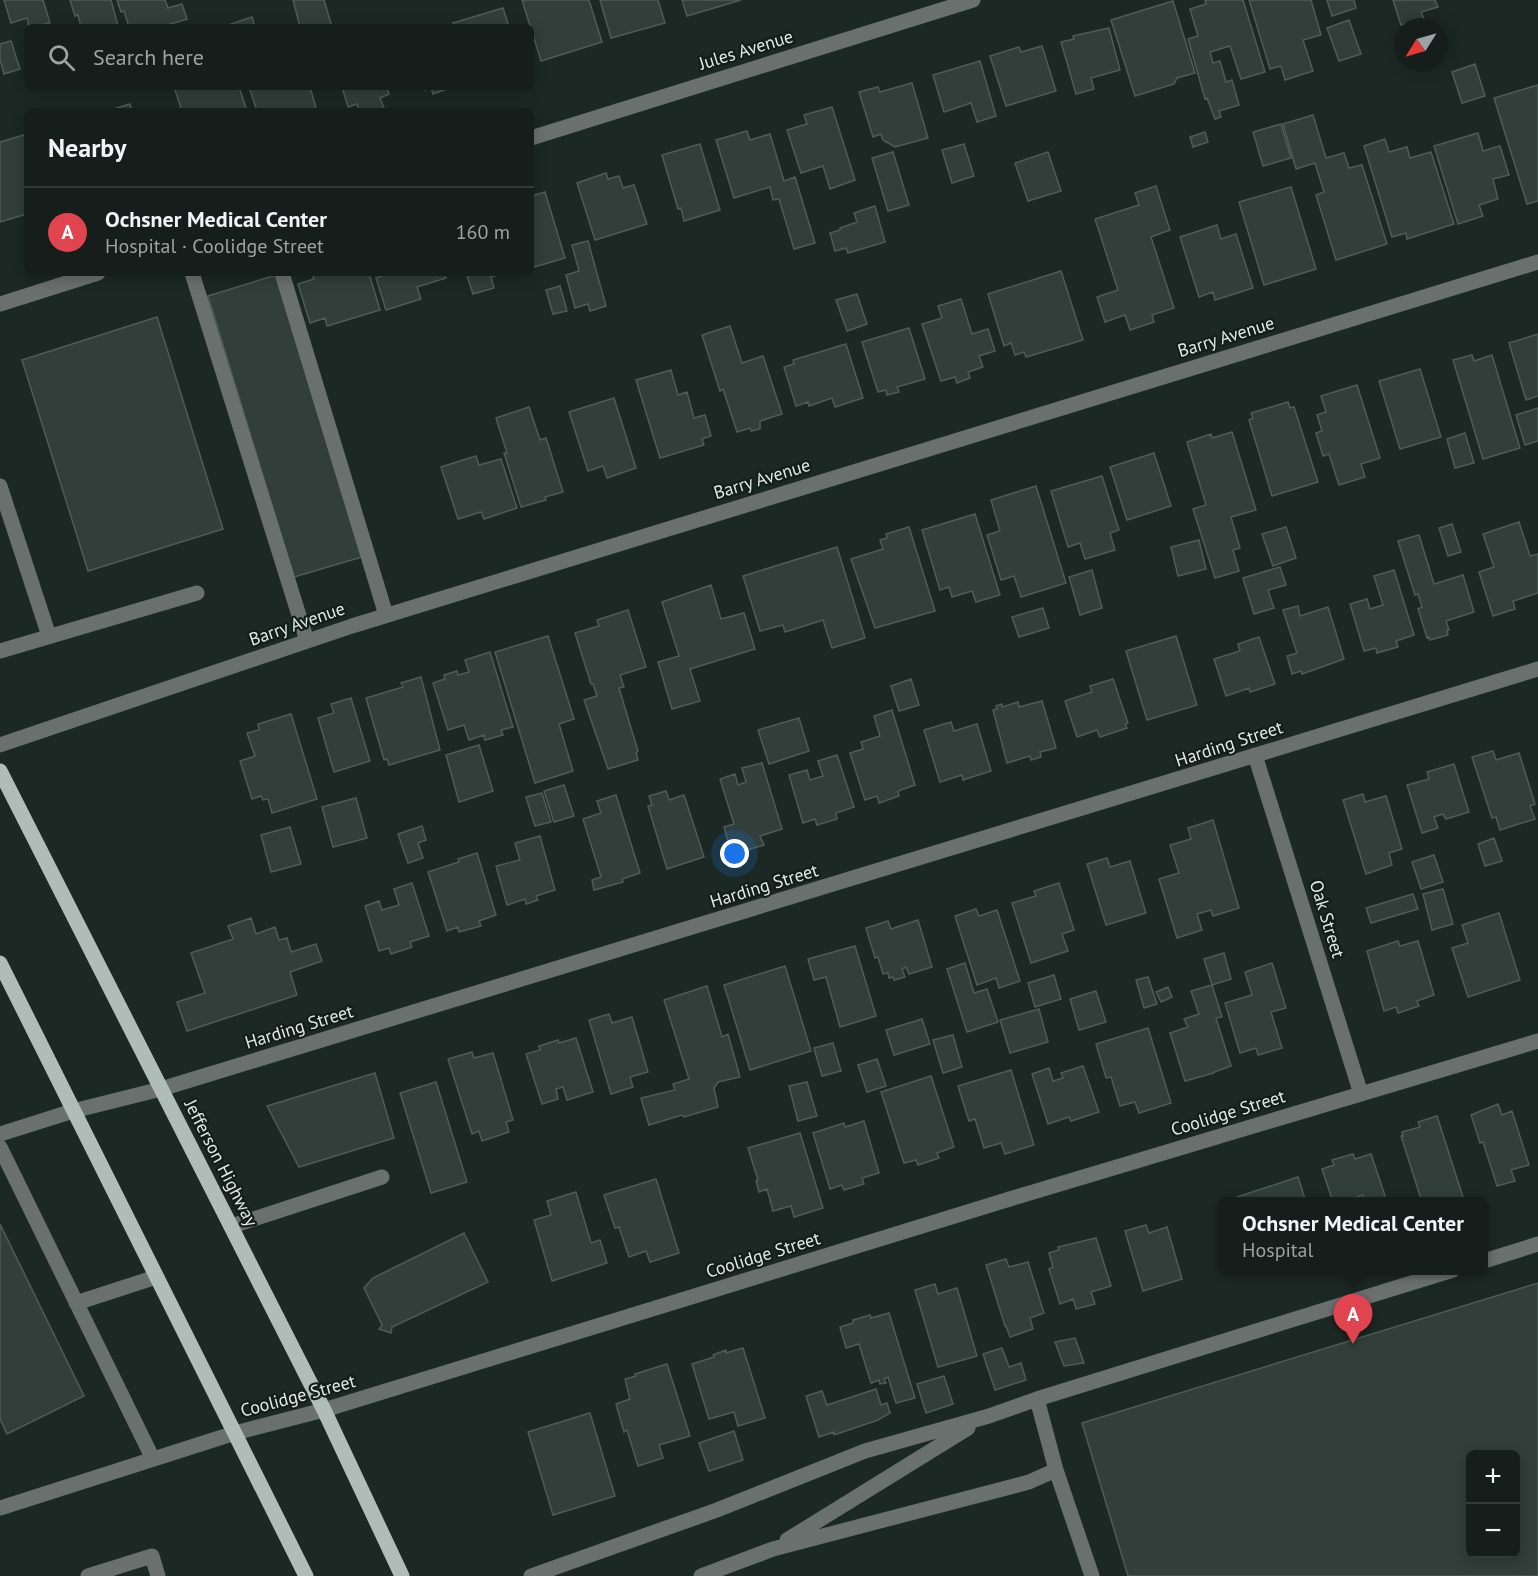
<!DOCTYPE html>
<html lang="en">
<head>
<meta charset="utf-8">
<style>
	:root { --surface:#151e1b; --page:#1e2724; --text:#f1f3f6; --muted:#9da2a3; --line:#343c3a; --accent:#f59b97 }
	body { margin:0; font-family:"PT Sans",sans-serif; background:var(--page); color:var(--text) }
	.controls { position:absolute; right:18px; bottom:18px; display:grid; overflow:hidden; border-radius:9px; box-shadow:0 3px 15px #0003 }
	.controls button { width:54px; height:54px; display:grid; place-items:center; padding:0; border:0; border-bottom:2px solid var(--line); background:var(--surface); color:var(--text); font:30px sans-serif }
	.compass { position:absolute; left:1394px; top:18px; width:54px; height:54px; border-radius:50%; background:var(--surface); box-shadow:0 3px 15px #0003; rotate:233deg }
	.you { position:absolute; left:735px; top:854px; width:21px; height:21px; margin:-15px; border:4px solid #fff; border-radius:50%; background:#1a73e8; box-shadow:0 0 0 9px #1a73e833 }
	.badge { display:grid; place-items:center; width:39px; height:39px; border-radius:50%; background:var(--accent); color:#fff; font-size:20px; font-weight:700 }
	.pin { position:absolute; translate:-50% -50px; filter:drop-shadow(0 2px 3px #0008) }
	.pin::after { content:''; position:absolute; top:32px; width:21px; height:18px; background:inherit; clip-path:polygon(0 0,100% 0,50% 100%) }
	.popup { position:absolute; left:1218px; top:1197px; width:270px; height:78px; box-sizing:border-box; display:grid; place-content:center; border-radius:9px; background:var(--surface); filter:drop-shadow(0 2px 4px #0005); font-size:20px; white-space:nowrap; color:var(--muted) }
	.popup b { font-size:22px; color:var(--text) }
	.popup::after { content:''; position:absolute; left:50%; top:100%; margin-left:-12px; border:12px solid transparent; border-top-color:var(--surface) }
	.list { margin:0; padding:0; list-style:none }
	h2 { display:flex; justify-content:space-between; align-items:center; height:78px; margin:0; padding:0 24px; font-size:26px }
	h2 small { font-size:20px; font-weight:400; color:var(--muted) }
	.list li { display:grid; grid-template-columns:39px 1fr auto; gap:18px; align-items:center; box-sizing:border-box; height:90px; padding:0 24px; border-top:2px solid var(--line) }
	.list b { display:block; font-size:22px; white-space:nowrap }
	.list p { margin:0; font-size:20px; white-space:nowrap; color:var(--muted) }
	.list em { font-size:20px; font-style:normal; color:var(--muted) }
	.icon { flex:none; width:33px; height:33px; fill:none; stroke:currentColor; stroke-width:2; stroke-linecap:round; stroke-linejoin:round }
	.map { position:relative; flex:none; width:1538px; height:1576px; overflow:hidden }
	.search { position:absolute; background:var(--surface); box-shadow:0 3px 15px #0003; left:24px; top:24px; width:510px; height:66px; display:flex; align-items:center; gap:15px; box-sizing:border-box; padding:0 21px; border-radius:9px; color:var(--muted); font-size:22px }
	.panel { position:absolute; background:var(--surface); box-shadow:0 3px 15px #0003; left:24px; top:108px; width:510px; height:168px; border-radius:9px }
	.map>svg:first-child { display:block }
	.building { fill:#313e39; stroke:#4e5c57; stroke-width:1.5; fill-rule:evenodd }
	.lines { fill:none; stroke-linecap:round; stroke-linejoin:round }
	.minor { stroke:#6a706e; stroke-width:15 }
	.major { stroke:#afbcb8; stroke-width:15 }
	.labels { text-anchor:middle; stroke-width:4.5; stroke-linejoin:round; paint-order:stroke }
	.street-label { font-size:18px; fill:#e1e9e6; stroke:#131e1b }
</style>
</head>
<body>
<div class="map">
<svg width="1538" height="1576" viewBox="0 0 1538 1576">
	<rect width="100%" height="100%" fill="#1c2824"/>
	<path class="building" d="M4,0h39l7,23 -21,4 -2,-9 -16,5z
		M70,0h41l7,26 -37,1 -3,-12 -3,1z
		M117,0h48l3,8 14,-4 5,15 -26,8h-32l-5,-16 -3,1z
		M293,0h31l8,27h-32z
		M522,0h67l13,42 -61,19z
		M600,0h58l7,23 -54,15z
		M682,0h59l-54,16z
		M1205,0h38l22,72 -24,7 -11,-33 -20,6 3,11 7,-2 6,21 6,-2 7,25 -20,6 2,6 -6,2 -8,-21 -2,1 -17,-60 10,-3 -8,-27 16,-5z
		M1249,0h62l10,35 -18,5 10,31 -28,9 -4,-14 -11,3z
		M1327,0h27l2,8 -24,8z
		M1393,0h42l3,7 -17,5 3,7 -23,6z
		M1173,1l22,72 -18,5 -3,6 -39,12 -24,-76z
		M503,8l6,19h-55l-1,-4z
		M252,17l3,10h-29l-1,-1z
		M1349,20l12,34 -22,7 -12,-33z
		M1109,28l11,42 -29,8 3,11 -18,5 -15,-52 13,-3 -1,-3z
		M11,41l9,28 -16,5 -4,-15v-15z
		M1042,46l14,45 -50,15 -16,-50 29,-9 2,5z
		M980,61l16,55 -19,6 -6,-19 -27,9 -11,-37z
		M1475,64l10,32 -23,7 -10,-31z
		M912,83l16,55 -33,9 -12,-7 -2,-6 -8,3 -14,-45 19,-5 2,5z
		M1538,85v116l-11,3 -33,-106z
		M174,87h65l8,24h-65z
		M249,87h28v2l7,-2h26l7,24h-60z
		M342,87h45l2,7 -9,4 4,10 -8,3h-17l-2,-7 -9,3z
		M424,87h29l-20,7 -2,-6 -6,2z
		M130,104l2,7h-25z
		M832,107l23,73 -25,9 -7,-23 -22,7 -14,-43 20,-6 -3,-9z
		M1313,115l13,43 18,-5 5,15 13,-3 25,79 -51,16 -20,-65 8,-3 -9,-29 -19,6 -13,-45z
		M1281,124l10,34 -28,8 -10,-34z
		M747,131l3,9 20,-6 14,47 11,-4 20,66 -21,6 -15,-50 -6,1 -3,-13 -36,11 -18,-58z
		M1205,132l3,10 -15,5 -3,-10z
		M1478,133l5,18 17,-5 9,29 -16,4 5,20 -19,6 4,11 -25,8 -24,-78z
		M27,134v80l-27,8v-80z
		M1385,139l4,13 18,-5 3,11 21,-6 23,72 -47,15 -1,-6 -14,4 -28,-91z
		M700,144l20,66 -36,11 -3,-13 -3,1 -16,-54z
		M964,144l10,32 -22,7 -10,-33z
		M893,152l16,53 -21,6 -16,-53z
		M1048,152l13,39 -33,10 -13,-38z
		M606,173l2,6 11,-3 4,12 11,-3 13,39 -52,16 -18,-57z
		M1156,186l14,44 -19,7 23,71 -22,7 2,7 -24,8 -5,-15 -20,7 -8,-25 21,-7 -23,-71 44,-14 -4,-12z
		M1291,187l25,82 -52,16 -25,-83z
		M545,192l20,66 -34,10v-72z
		M875,206l10,36 -37,11 -2,-5 -11,3 -5,-18 10,-3v-2l17,-6 -3,-9z
		M1217,225l4,14 15,-5 17,54 -38,12 -2,-8 -14,5 -19,-60z
		M588,241l18,65 -16,5 -2,-7 -13,4 -9,-33 13,-4 -7,-26z
		M1061,271l22,69 -57,17 -2,-5 -9,3 -4,-12 -7,3 -16,-52z
		M312,273h57l11,37 -53,16 -2,-8 -15,5 -12,-39 16,-5z
		M390,273h54l2,5 -29,9 4,12 -35,11 -10,-32z
		M466,273h38l-13,4 3,11 -21,6z
		M276,275l86,282 -68,20 -86,-281z
		M560,286l7,25 -14,3 -7,-24z
		M857,294l10,30 -20,7 -11,-31z
		M961,299l11,35 16,-5 7,22 -16,5 4,11 -15,5 2,6 -13,5 -2,-6 -14,4 -19,-57 20,-6 -4,-12z
		M157,317l66,212 -135,42 -66,-211z
		M730,326l12,37 21,-7 19,58 -22,7v8l-9,2 -1,-3 -13,4 -14,-43 -3,2 -18,-56z
		M909,328l16,51 -28,8 2,5 -12,3 -1,-5 -8,2 -16,-50z
		M1538,334v62l-12,4 -17,-57z
		M846,344l17,54 -28,9 -3,-9 -23,8 -1,-4 -12,4 -12,-39 10,-3 -1,-4z
		M1472,355l2,6 18,-6 28,93 -37,11 -30,-99z
		M1420,369l21,68 -41,12 -21,-68z
		M671,370l7,25 9,-3 7,26 11,-3 6,21 -9,3 2,6 -44,13 -24,-78z
		M1357,385l23,73 -19,6 4,13 -26,8 -10,-31 -6,2 -7,-23 6,-2 -5,-16 9,-3 -5,-16z
		M614,398l22,70 -29,10 -4,-12 -15,5 -19,-59z
		M1288,402l2,6 4,-1 24,75 -46,14 -23,-76 4,-2 -2,-5z
		M529,407l11,33 6,-2 17,54 -18,5 1,3 -25,7 -17,-54h3l-11,-35z
		M1538,408v33l-13,4 -9,-30z
		M1232,432l24,78 -25,7 9,31 -7,2 6,21 -24,7 -22,-69 13,-4 -19,-63 24,-8 1,4z
		M1465,433l9,30 -19,5 -8,-29z
		M1154,453l17,53 -44,14 -17,-53z
		M476,456l3,9 22,-6 16,49 -33,11 -3,-7 -23,7 -17,-52z
		M1102,476l17,54 -9,3 5,17 -30,9 -5,-16 -12,4 -17,-56z
		M1036,486l30,97 -45,14 -7,-21 -13,4 -14,-45 13,-4 -9,-31z
		M975,514l25,81 -24,7 -4,-11 -20,6 -3,-10 -9,3 -18,-60z
		M1519,522l11,34 8,-2v39l-25,8 2,8 -22,7 -14,-44 15,-5 -11,-33z
		M1452,524l9,28 -13,4 -9,-28z
		M909,527l26,84 -60,17 -24,-69 32,-10 -3,-9 7,-2 -1,-4z
		M1286,527l10,31 -23,8 -11,-32z
		M1419,535l15,49 29,-9 11,37 -28,9 3,9h-2l1,5 -18,5 -1,-3 -2,1 -9,-29 4,-2 -4,-13 -3,1 -17,-54z
		M1199,540l7,29 -28,7 -7,-29z
		M837,547l28,91 -33,10 -9,-28 -38,12 -2,-7 -23,6 -17,-55z
		M1280,567l6,18 -18,5 6,18 -20,6 -11,-36z
		M1092,570l10,38 -22,7 -11,-38z
		M1394,570l20,65 -18,6 2,6 -21,6 -1,-5 -12,3 -14,-47 17,-5 3,10 13,-4 -9,-29z
		M711,585l10,34 23,-6 11,36 -65,20 10,32 -28,8 -14,-47 21,-6 -17,-54z
		M1298,606l2,10 28,-9 16,52 -42,15 -1,-3 -9,3 -5,-18 10,-3 -14,-43z
		M1043,608l6,20 -30,9 -7,-20z
		M628,610l18,57 -26,8 4,12 -5,1 19,63 -2,2 2,7 -30,9 -24,-69 13,-4 -4,-12h-2l-16,-51 24,-7 -2,-6z
		M548,636l26,83 -15,5 14,47 -38,12 -40,-131z
		M1176,636l21,69 -50,15 -21,-69z
		M1259,637l16,47 -25,8 -1,-4 -23,8 -12,-37 26,-8 -2,-7z
		M490,652l23,75 -12,3 2,5 -18,5 -1,-5 -15,5 -5,-15 -16,5 -15,-47 12,-4 -1,-4 13,-4 1,4 11,-3 -4,-12z
		M421,677l19,73 -51,15 -2,-6 -3,1 -18,-62 37,-11 -2,-4z
		M911,679l8,26 -20,6 -8,-25z
		M1113,679l15,44 -3,1 2,4 -27,9 -3,-7 -20,7 -12,-36 27,-9 -2,-6z
		M351,698l19,63 -36,11 -16,-54 16,-5 -3,-9z
		M1042,701l14,47 -16,4 1,5 -10,3 -1,-4 -23,7 -14,-53 4,-1 -1,-3 6,-2v3l16,-5 1,5z
		M892,710l23,75 -17,6 1,5 -20,7 -2,-7 -12,4 -15,-47 13,-4 -2,-7 19,-6 -6,-20z
		M291,714l26,85 -45,14 -4,-14 -5,1 -2,-4 -9,3 -12,-38 15,-5 -8,-23 12,-3 -1,-6z
		M799,718l10,33 -40,13 -11,-34z
		M951,722l3,9 23,-7 14,47 -28,9 -1,-5 -22,7 -16,-52z
		M479,745l14,46 -34,11 -13,-47z
		M1493,751l3,9 23,-7 16,51 -5,2 5,13 -35,11 -4,-13 -4,1 -20,-61z
		M837,755l17,52 -18,6 1,6 -20,6 -2,-6 -12,4 -14,-48 18,-5 3,10 13,-4 -5,-15z
		M762,763l20,66 -22,7 4,9 -21,6 -3,-9 -11,3 -5,-18 10,-3 -14,-45 15,-5 3,11 8,-3 -4,-14z
		M1454,764l15,48 -23,7 -3,-5 -9,3 4,11 -16,5 -15,-48 22,-6 -2,-7z
		M564,785l10,31 -20,6 -10,-31z
		M666,791l3,9 15,-5 20,62 -37,12 -19,-63 4,-1 -3,-9z
		M542,793l9,29 -16,4 -9,-29z
		M1363,794l2,8 21,-6 16,53 -13,4 3,12 -26,9 -23,-74z
		M616,795l24,78 -18,6 1,3 -29,8 -2,-10 9,-3 -18,-58 18,-6 -4,-12z
		M356,798l11,40 -34,9 -11,-40z
		M1213,820l26,88 -26,8 -2,-6 -14,4 5,16 -25,8 -18,-59 20,-6 -9,-28 21,-6 -3,-11z
		M422,826l4,14 -8,3 5,15 -15,5 -10,-29z
		M290,827l11,37 -30,8 -10,-37z
		M540,836l15,54 -19,6 2,4 -12,4 -1,-5 -18,6 -11,-39 24,-6 -5,-17z
		M1494,838l8,23 -17,5 -7,-22z
		M477,853l19,62 -17,6 2,5 -22,6 -1,-5 -11,4 -19,-59 31,-10 -1,-3z
		M1434,855l9,27 -22,7 -9,-27z
		M1107,858l3,9 20,-6 16,52 -40,12 -19,-61z
		M412,883l17,53 -19,6 2,5 -21,7 -2,-6 -10,3 -14,-45 14,-5 3,9 17,-5 -5,-16z
		M1059,883l15,47 -12,4 6,17 -37,12 -19,-60 24,-7 -2,-5z
		M1443,889l10,35 -21,6 -9,-36z
		M1413,894l5,15 -47,14 -5,-15z
		M976,909l3,7 18,-6 23,71 -21,7 -3,-10 -19,7 -22,-69z
		M1499,913l21,67 -52,17 -16,-49 16,-5 -6,-18z
		M251,918l5,16 19,-7 4,13 8,-2 4,14 25,-8 6,17 -32,11 7,23 -110,36 -10,-29 28,-9 -14,-40 42,-14 -5,-13z
		M918,920l14,47 -23,7 -3,-7 -4,2 3,8 -11,3 -1,-3 -4,1 -1,-5 -5,1 -5,-17 -3,1 -9,-30 22,-7 3,8z
		M1398,941l2,5 18,-5 16,54 -17,6 2,5 -21,7 -2,-6 -12,4 -17,-60z
		M855,946l21,70 -36,11 -14,-50 -12,3 -6,-21z
		M1224,953l7,26 -19,6 -8,-26z
		M965,963l9,30 13,-4 11,33 -31,10 -20,-63z
		M1272,963l14,45 -15,4 11,36 -24,7 -2,-7 -16,5 -15,-50 27,-8 -7,-23z
		M785,966l26,85 -61,19 -26,-85z
		M1054,975l7,24 -26,8 -7,-24z
		M1148,977l9,27 -13,4 -8,-28z
		M1212,985l10,32 -6,1 15,48 -17,6v1l-29,8 -15,-48 18,-6 -4,-8 15,-5 -8,-23z
		M707,986l15,51 6,-3 12,43 -22,5 -4,6 4,19 -34,10 -2,-2 -33,10 -8,-27 34,-8 -2,-6 16,-5 -25,-79z
		M1168,987l4,10 -11,5 -5,-10z
		M1096,991l10,31 -27,8 -9,-31z
		M1039,1009l9,33 -38,11 -10,-33z
		M609,1014l3,9 20,-6 16,55 -18,5 3,10 -22,7 -22,-74z
		M922,1019l8,25 -36,11 -8,-25z
		M1148,1028l23,75 -32,10 -4,-11 -15,4 -9,-29 -5,1 -10,-34z
		M953,1035l9,32 -19,6 -10,-33z
		M576,1038l17,54 -26,8 -4,-13 -7,2 2,10 -16,5 -16,-50 14,-4 -1,-4 19,-6 1,3z
		M833,1043l8,28 -19,5 -8,-28z
		M472,1052l2,6 19,-5 20,67 -7,2 3,10 -27,9 -3,-10 -7,3 -24,-75z
		M877,1059l9,27 -19,6 -9,-27z
		M1083,1066l16,46 -28,9 -2,-4 -21,7 -16,-50 17,-6 4,13 10,-3 -2,-5z
		M1011,1070l23,75 -29,9 -4,-11 -17,5 -9,-29 -6,2 -11,-35z
		M375,1073l19,65 -95,29 -32,-61z
		M931,1076l23,71 -17,6 2,5 -21,7 -2,-5 -12,3 -23,-71z
		M436,1082l31,100 -36,11 -31,-100z
		M807,1082l10,34 -19,5 -9,-35z
		M1498,1104l4,11 10,-4 17,54 -18,5 4,11 -18,5 -14,-44 -3,1 -9,-28z
		M1437,1116l26,81 -13,5h-28l-21,-66h2l-1,-4 18,-5 -2,-5z
		M864,1121l15,52 -17,5 2,6 -20,6 -2,-5 -12,4 -17,-56 31,-10 1,4z
		M800,1133l23,75 -29,9 -3,-11 -18,5 -6,-22 -8,3 -3,-11 2,-1 -10,-32z
		M1353,1154l2,5 16,-5 16,48h-22l-2,-7 -15,5v2h-15l-11,-33 12,-4 -2,-5z
		M1298,1177l8,25h-67l-2,-5z
		M656,1179l23,74 -29,9 -4,-11 -17,6 -10,-30 -4,1 -11,-33z
		M576,1192l15,51 9,-3 7,23 -55,18 -18,-61 17,-5 -4,-14z
		M0,1224l84,172 -77,38 -7,-15z
		M1146,1225l3,8 18,-6 15,52 -39,12 -18,-60z
		M464,1233l24,49 -96,45 -1,6 -12,-4 3,-4 -18,-37 9,-10z
		M1096,1238l15,48 -20,6 4,12 -19,5 -3,-10 -13,5 -11,-35 4,-2 -4,-14 10,-3 -1,-3z
		M1006,1259l3,8 19,-5 16,51 -14,5 3,11 -23,8 -4,-11h-1l-19,-61z
		M1538,1283v293h-410l-46,-153zM1470,1454h46v100h-46z
		M935,1284l3,10 19,-6 20,68 -39,11 -23,-77z
		M889,1313l26,85 -19,5 -8,-26 -4,2 2,4 -6,1 -1,-4 -8,3 -12,-39 -13,4 -6,-21 13,-4v-3l17,-5 1,3z
		M1075,1338l9,25 -20,3 -9,-24z
		M743,1348l22,70 -27,8 -4,-14 -25,7 -17,-55 22,-7 -1,-2 13,-5v3z
		M1002,1348l7,19 12,-4 5,17 -31,10 -12,-36z
		M667,1364l23,72 -31,9 4,13 -25,8 -11,-36 -3,2 -8,-28 14,-5 -5,-20 11,-3 -1,-2z
		M944,1376l9,28 -27,9 -9,-29z
		M876,1389l5,16 6,-2 3,10 -12,7 -44,15v-3l-15,5 -13,-41 16,-5 5,14z
		M590,1413l25,83 -62,19 -25,-83z
		M734,1431l9,29 -34,11 -10,-28z"/>
	<g class="lines">
		<path class="minor" d="M531,138l442,-138
			M192,273l115,368
			M282,273l104,342
			M0,304l98,-31
			M0,486l49,150
			M0,651l197,-58
			M0,745l352,-119 1186,-364
			M1255,755l106,339
			M0,1134l73,-23 88,-22 1377,-420
			M0,1147l153,312
			M232,1226l150,-49
			M1484,1261l54,-17
			M76,1303l80,-26
			M1037,1399l19,71 36,106
			M0,1508l235,-75 89,-23 689,-212 525,-157
			M787,1540l181,-112
			M88,1576l64,-20 6,20
			M531,1576l186,-66 148,-59 124,-35 48,-17 416,-129
			M701,1576l72,-27 256,-67 27,-12"/>
		<path class="major" d="M0,771l324,639 78,166
			M0,963l306,613"/>
	</g>
	<g class="labels">
		<g class="street-label">
			<text transform="translate(746 50) rotate(-17)" y="6">Jules Avenue</text>
			<text transform="translate(1226 337) rotate(-17)" y="6">Barry Avenue</text>
			<text transform="translate(762 479) rotate(-17)" y="6">Barry Avenue</text>
			<text transform="translate(297 624) rotate(-19)" y="6">Barry Avenue</text>
			<text transform="translate(1229 744) rotate(-18)" y="6">Harding Street</text>
			<text transform="translate(764 886) rotate(-17)" y="6">Harding Street</text>
			<text transform="translate(1327 919) rotate(73)" y="6">Oak Street</text>
			<text transform="translate(299 1027) rotate(-17)" y="6">Harding Street</text>
			<text transform="translate(1228 1113) rotate(-17)" y="6">Coolidge Street</text>
			<text transform="translate(221 1163) rotate(63)" y="6">Jefferson Highway</text>
			<text transform="translate(763 1255) rotate(-17)" y="6">Coolidge Street</text>
			<text transform="translate(298 1396) rotate(-15)" y="6">Coolidge Street</text>
		</g>
	</g>
</svg>
<div class="controls">
<button>+</button>
<button>−</button>
</div>
<svg class="compass" viewBox="-18 -18 36 36"><path d="M0-13l5 13h-10z" fill="#e53935"/><path d="M0 13l5-13h-10z" fill="#9da2a3"/></svg>
<div class="you"></div>
<div class="pin badge" style="left:1353px;top:1344px;background:#e0444e">A</div>
<div class="popup"><b>Ochsner Medical Center</b>Hospital</div>
<div class="search"><svg class="icon" aria-label="search" viewBox="0 0 24 24"><circle cx="10" cy="10" r="6"/><path d="M15 15l6 6"/></svg>Search here</div>
<section class="panel">
<h2>Nearby<small></small></h2>
<ul class="list">
<li><span class="badge" style="background:#e0444e">A</span><div><b>Ochsner Medical Center</b><p>Hospital · Coolidge Street</p></div><em>160 m</em></li>
</ul>
</section>
</div>
</body>
</html>
